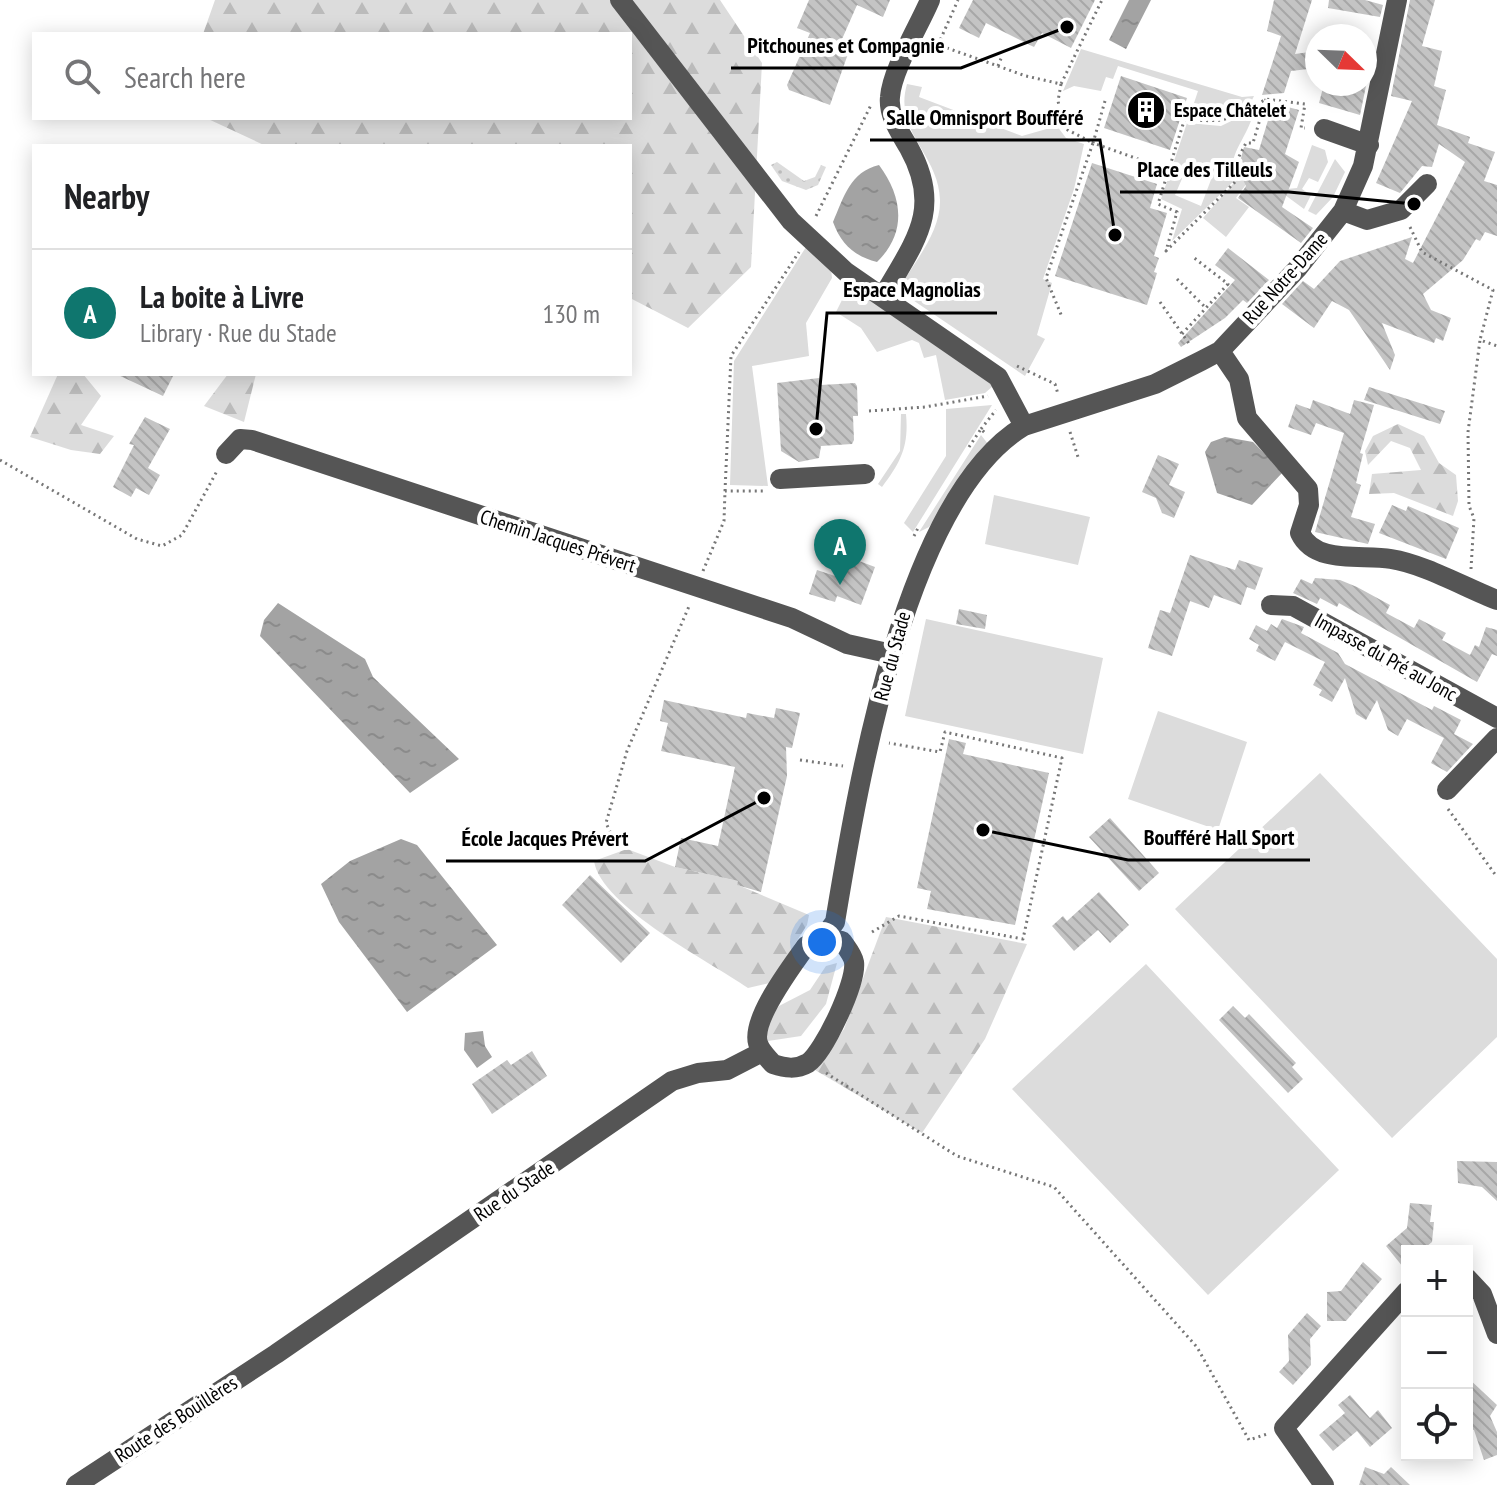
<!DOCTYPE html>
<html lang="en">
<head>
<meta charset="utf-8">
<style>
	:root { --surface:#fff; --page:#f2f2f2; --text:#202124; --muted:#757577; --line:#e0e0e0; --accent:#0f766e }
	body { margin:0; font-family:"PT Sans Narrow",sans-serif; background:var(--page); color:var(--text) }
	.controls { position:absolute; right:24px; bottom:24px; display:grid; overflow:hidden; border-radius:0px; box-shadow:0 4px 20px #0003 }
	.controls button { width:72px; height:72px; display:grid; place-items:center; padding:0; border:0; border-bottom:2px solid var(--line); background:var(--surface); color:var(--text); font:40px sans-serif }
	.compass { position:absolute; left:1305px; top:24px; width:72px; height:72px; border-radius:50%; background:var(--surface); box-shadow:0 4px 20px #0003; rotate:113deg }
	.you { position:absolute; left:822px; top:942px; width:28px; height:28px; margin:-20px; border:6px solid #fff; border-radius:50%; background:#1a73e8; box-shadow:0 0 0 12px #1a73e833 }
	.badge { display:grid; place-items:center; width:52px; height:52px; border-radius:50%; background:var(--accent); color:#fff; font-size:26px; font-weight:700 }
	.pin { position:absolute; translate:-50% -66px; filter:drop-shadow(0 2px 4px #0008) }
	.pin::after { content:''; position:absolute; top:42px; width:28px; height:24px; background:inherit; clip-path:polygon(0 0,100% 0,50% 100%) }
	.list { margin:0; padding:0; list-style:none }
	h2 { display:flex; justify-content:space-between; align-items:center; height:104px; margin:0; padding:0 32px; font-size:34px }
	h2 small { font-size:26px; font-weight:400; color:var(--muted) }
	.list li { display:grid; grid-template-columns:52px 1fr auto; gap:24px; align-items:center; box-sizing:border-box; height:128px; padding:0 32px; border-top:2px solid var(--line) }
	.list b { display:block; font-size:30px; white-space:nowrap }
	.list p { margin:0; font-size:26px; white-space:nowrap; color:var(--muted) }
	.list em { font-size:26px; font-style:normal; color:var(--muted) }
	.icon { flex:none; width:44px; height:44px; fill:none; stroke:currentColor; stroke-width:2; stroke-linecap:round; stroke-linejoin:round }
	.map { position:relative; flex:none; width:1497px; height:1485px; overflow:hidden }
	.search { position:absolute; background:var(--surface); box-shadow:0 4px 20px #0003; left:32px; top:32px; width:600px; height:88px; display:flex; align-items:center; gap:20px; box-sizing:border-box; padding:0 28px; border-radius:0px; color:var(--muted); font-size:30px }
	.panel { position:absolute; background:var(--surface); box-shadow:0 4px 20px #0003; left:32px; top:144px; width:600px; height:232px; border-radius:0px }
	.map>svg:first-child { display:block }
	.grass { fill:#dcdcdc; fill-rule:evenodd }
	.forest { fill:url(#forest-firs) }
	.park { fill:url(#park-dots) }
	.water { fill:url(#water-ripples) }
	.building { fill:url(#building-back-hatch) }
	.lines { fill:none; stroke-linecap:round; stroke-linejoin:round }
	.path { stroke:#777; stroke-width:3; stroke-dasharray:2 4; stroke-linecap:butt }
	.minor { stroke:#555; stroke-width:20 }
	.labels { text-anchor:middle; stroke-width:8; stroke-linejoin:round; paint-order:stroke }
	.poi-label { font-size:20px; font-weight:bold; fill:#000; stroke:#fff; text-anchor:start }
	.street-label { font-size:20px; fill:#000; stroke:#fff }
	.leader { fill:none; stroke:#000; stroke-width:3 }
	.callout-dot { fill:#000; stroke:#fff; stroke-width:3 }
	.callout-label { font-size:22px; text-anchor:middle; font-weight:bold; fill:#000; stroke:#fff; stroke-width:8; stroke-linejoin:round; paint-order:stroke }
</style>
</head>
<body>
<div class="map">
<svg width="1497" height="1485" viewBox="0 0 1497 1485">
	<defs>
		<pattern id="forest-firs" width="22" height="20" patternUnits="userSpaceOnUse" patternTransform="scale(2)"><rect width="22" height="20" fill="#dcdcdc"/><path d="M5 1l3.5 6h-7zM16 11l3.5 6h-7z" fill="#bbb"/></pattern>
		<pattern id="park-dots" width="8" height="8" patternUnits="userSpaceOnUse" patternTransform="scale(2)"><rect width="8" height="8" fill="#dcdcdc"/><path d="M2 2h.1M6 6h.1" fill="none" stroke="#bbb" stroke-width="1.8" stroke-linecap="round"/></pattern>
		<pattern id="water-ripples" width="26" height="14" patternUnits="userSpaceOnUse" patternTransform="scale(2)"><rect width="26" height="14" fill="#a3a3a3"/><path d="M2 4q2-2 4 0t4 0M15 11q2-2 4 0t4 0" fill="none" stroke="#8b8b8b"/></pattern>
		<pattern id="building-back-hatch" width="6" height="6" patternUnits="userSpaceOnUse" patternTransform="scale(2)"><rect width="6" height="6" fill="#c4c4c4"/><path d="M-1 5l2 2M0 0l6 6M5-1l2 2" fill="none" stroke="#a7a7a7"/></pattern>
	</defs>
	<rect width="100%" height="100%" fill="#fff"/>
	<path class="grass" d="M1081,49l161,48 12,-1c-11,25 -42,24 -64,19l8,-24 -80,-25 -5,13 -7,-2 -5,14 -27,-5 -11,5z
		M907,84l15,3 -3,10 103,39 35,-10 9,12 18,6 -10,45 -31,90 9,4 -15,52 8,4 -20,37 -127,-86c15,-26 43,-58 42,-90 -1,-46 -47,-68 -33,-116z
		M1250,112l3,2c-6,25 -27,41 -19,67l-62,60 10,-32 -21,-10 26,-76 34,3zM1187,167l25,10 -11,29 -26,-11z
		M1312,145l13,5 3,12 -10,20 -9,-4 -7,11 9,6 -7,14 -19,-14 2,-6 10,-1z
		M1335,159l10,13 -12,25 -17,18 -8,-4z
		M1240,176l7,7 -11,15 13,9 -23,30 -23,-19z
		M806,247l25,22 1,9 -26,45 3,33 -57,10 16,120 -38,-1 4,-124z
		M855,287l135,90 3,9 -8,7 -40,7 -9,-45 -12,3 -5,-15 -7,-3 -35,12 -16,-24 -25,-16 11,-22z
		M992,405l-79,127 -9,-9 42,-67v-47z
		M901,414h5c3,32 -5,48 -24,73l-4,-3 22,-33z
		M981,435l7,9 -59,83 -10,5z
		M994,495l96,22 -12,48 -93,-21z
		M926,619l177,39 -20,96 -178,-38z
		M1158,711l89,31 -29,88 -90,-31z
		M1320,773l177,186v78l-105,101 -217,-229z
		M1146,964l193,206 -131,125 -196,-206z"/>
	<path class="forest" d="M215,0h505l42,63 -11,204 -63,61 -58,-30v-152h-364l-60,-28h424v-84h-427z
		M58,374h25l18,22 -20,29 33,11 -14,18 -29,-4 -41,-13z
		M228,374h28l-12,48 -40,-16z
		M1398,424l26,12 15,27 17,12 2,26 -5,15 -59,-23 -25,1 3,-20 49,-4 -11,-22 -19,-7 -23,24 -3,-14 8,-15z
		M627,849l48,18 63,14v4l71,30 -2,10 -37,58 -22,5c-37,-26 -147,-81 -154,-127z
		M886,917l141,27 -42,95 -63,94 -107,-63 29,-41z
		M837,963l-11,41 -25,32 -33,5 -2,-17 13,-18 31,-16 16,-24z"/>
	<path class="park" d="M777,162l27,19 11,-4 6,-12 5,2 -8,18 -12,5 -24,-9 -11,-16z"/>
	<path class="water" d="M1129,0h22l-25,49 -17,-9z
		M879,165c24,32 28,68 -2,97 -23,-6 -36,-18 -44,-40 11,-25 17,-50 46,-57z
		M1225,437l28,5 30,30 -31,33 -35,-12 -12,-41 6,-10z
		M278,603l87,56 8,18 86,82 -49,34 -150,-157 4,-16z
		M401,839l16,6 80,100 -90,67 -68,-90 -18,-38 29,-23z
		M483,1031l2,15 7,11 -15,11 -13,-18 1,-17z"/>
	<path class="building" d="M809,0h81l-7,17 -26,-12 -18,41 10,5 -19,54 -41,-15 -2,-5 23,-52 -13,-5z
		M973,0h122l-24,48 -29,-15 -8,14 -48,-24 -7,15 -20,-10z
		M1274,0h38l-17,54 22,-3v17l-26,3 -7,22 -22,2 19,-59 -14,-5z
		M1329,0h36l18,5 -3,12 -52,-9z
		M1410,0h25l-13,46 20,5 -8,35 12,4 -9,35 33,12 -2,6 27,9 -11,29 13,4v51l-12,-4 -5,9 -4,-2 -13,21 -40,34 8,16 20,8 -8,23 -7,-3 -2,5 -52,-20 13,32 -5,15 -41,-60 -17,-9 -18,27 -32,-24 21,-23 11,8 26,-28 72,-24 -7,22 8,4 52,-101 -26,-18 -7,23 -10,-1 -22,27 -24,-10 36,-82 -21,-5z
		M1365,45l9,2 -14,68 -41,-12 5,-19h41z
		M1121,76l66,22 -17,52 -66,-22z
		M1269,102l30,8 -14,44 14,8 -17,45 31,21 -12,15 -63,-45 8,-12 -8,-17 6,-22 15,3 10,-33 -4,-1z
		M1092,163l65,21 -7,24 17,5 -13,43 5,2 -5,14 3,1 -10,32 -92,-29z
		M1228,248l41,32 -22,23 -4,-3 -18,18 -44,29 -3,-4 57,-63 -20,-15z
		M116,374h58l-11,22z
		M819,378l2,7 34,-2 2,3 1,30h-5l1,24 -2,4 -31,2 -2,12 -20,4 -18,-11 -4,-68z
		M1369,387l76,24 -5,13 -76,-24z
		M1313,400l37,14 4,-14 20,5 -14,48 3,1 -7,29 5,2 -10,32 24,7 -7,20 -53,-12 29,-99 -28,-10 -5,12 -23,-8 8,-23 14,5z
		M145,417l25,12 -22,39 12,7 -11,20 -13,-7 -5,9 -18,-10 21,-42 -5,-1z
		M1158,455l21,9 -10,21 16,7 -11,26 -12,-5 -6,-15 -14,-6z
		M1392,505l14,6 2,-5 51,22 -13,31 -67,-26z
		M843,555l32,12 -14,38 -24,-9 -2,6 -26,-8 8,-24 18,6z
		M1190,555l45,15 4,-10 24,8 -8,22 -8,-3 -6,18 -27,-10 -5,13 -19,-7 -18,55 -24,-8 12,-38 10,3z
		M1315,578l25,2 17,7 33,18 -4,8 28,15 5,-9 27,14 -4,7 28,15 5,-10 4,2 7,-20 11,3v26l-5,-2 -15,28 -138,-79 -2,4 -17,-9 -3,6 -24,-11 8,-14 11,5z
		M959,609l28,6 -2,14 -29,-5z
		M1282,619l22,8 -3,6 37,20 7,11 87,46 2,-4 27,14 -7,14 19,10 -26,28 -16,-9 13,-25 -37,-19 -9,17 -10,-6 -11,-30 -11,20 -10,-6 -11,-36 -13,24 -13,-7 3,-5 -9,-5 12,-23 -40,-20 -10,19 -19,-10 3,-6 -10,-6 7,-14 11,6 4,-7 6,4z
		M664,700l82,18 1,-5 27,5 2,-10 24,5 -8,35 -6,-1 1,29 -26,116 -24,-7 1,-4 -63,-14 6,-29 37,8 17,-79 -74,-16 7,-28 -8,-2z
		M949,739l17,4 -3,11 86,19 -34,152 -88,-16 4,-18 -14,-3z
		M1110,818l49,55 -20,18 -50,-54z
		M590,875l60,58 -29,30 -59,-58z
		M1099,892l30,33 -19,18 -12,-13 -24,21 -22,-25 11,-10 4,5z
		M1233,1006l12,12 4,-4 47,49 -4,4 11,12 -15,14 -69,-73z
		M532,1051l15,25 -55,38 -20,-30 35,-24 4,5z
		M1457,1161l40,1v39l-15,-14 -24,-4z
		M1410,1203l22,2 -2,17h4l-2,20 -11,9h-14v21l-21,-26 21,-18z
		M1363,1262l19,17 -36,42h-19v-29l14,-1z
		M1307,1313l14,13 -11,13 1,26 -18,20 -14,-13 10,-11 -1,-26z
		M1467,1377l30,28 -7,11 7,16v23l-13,5 -10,-30 -7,-2z
		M1350,1395l20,23 8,-8 14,18 -22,19 -13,-16 -24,20 -14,-16 26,-22 -7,-8z
		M1365,1467l19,7 7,-7 19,18h-51z"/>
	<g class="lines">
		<path class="path" d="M930,42l96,34 35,8 41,-84
			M938,45l20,-45
			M998,66l4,-10
			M1061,84l-3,17 6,27 29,15 -47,135 16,39
			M1266,99l-13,44h-7l-12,23 3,14 -71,71 11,-39 -19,-8 27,-86c37,7 50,0 81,-19l39,5 -4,24h4
			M1105,101l-12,42 73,26
			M816,216l55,-111
			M1410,227l12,25 71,38 -13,50
			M1177,279l29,29
			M1160,302l30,43
			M1182,334l46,-50 -35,-27
			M1017,366l38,18 3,10
			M869,411l56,-4 63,-11
			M981,429l15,-19
			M1070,432l8,25
			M969,447l12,-18 5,5
			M0,460l137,79 25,7 20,-11 35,-64
			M725,491l6,-135 68,-104
			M914,536l4,-8
			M1471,569l3,-51 -5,-12 -1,-74 12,-92 17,6
			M703,571l21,-50 1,-30h41
			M800,760l43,6
			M1448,809l49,68
			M618,849l-12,-26 21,-72 63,-147
			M872,932l27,-16 124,23 39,-181 -117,-26 -5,20 -51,-9
			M826,1073l131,83 97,31 143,160 52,93 18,-6"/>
		<path class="minor" d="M620,0l171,221 55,51 152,105 26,49
			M1324,129l45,16
			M1343,211l24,9 34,-10 26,-26
			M884,295c31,-54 59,-86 25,-147 -9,-16 -21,-32 -19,-51 2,-27 29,-71 40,-97
			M1220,351l19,28 8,39 61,71 1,16 -9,28c15,32 62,21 91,26 33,5 75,29 106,41
			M226,454l14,-15 12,1 540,178 55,26 45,10
			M780,479l85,-5
			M1271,605l22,1 204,112
			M1447,790l50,-52
			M831,939l11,2c4,6 11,14 12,21 3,20 -30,90 -46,101 -12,7 -23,5 -35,1 -6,-7 -13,-13 -15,-21 -7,-24 34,-77 48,-97z
			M821,941l14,-19c22,-132 69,-424 189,-496l131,-42 46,-23 19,-10 77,-82 46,-58 20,-45 34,-166
			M1467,1278l15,16 15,40
			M76,1485l200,-131 396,-273 26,-8 29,-3 35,-18
			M1324,1485l-40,-57 123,-137"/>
	</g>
	<defs>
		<g id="building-disc" transform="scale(2)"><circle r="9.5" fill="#000" stroke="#fff"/><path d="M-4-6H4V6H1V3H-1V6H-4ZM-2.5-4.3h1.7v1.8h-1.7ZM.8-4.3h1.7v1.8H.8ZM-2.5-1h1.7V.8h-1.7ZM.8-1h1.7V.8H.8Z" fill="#fff"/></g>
	</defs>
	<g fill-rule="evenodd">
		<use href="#building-disc" x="1146" y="110"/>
	</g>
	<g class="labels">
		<g class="poi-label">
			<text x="1174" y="117">Espace Châtelet</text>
		</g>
		<g class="street-label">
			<text transform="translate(1285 278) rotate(-48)" y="7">Rue Notre-Dame</text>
			<text transform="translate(558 541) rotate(18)" y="7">Chemin Jacques Prévert</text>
			<text transform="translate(892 656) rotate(-75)" y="7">Rue du Stade</text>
			<text transform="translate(1386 657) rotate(29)" y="7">Impasse du Pré au Jonc</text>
			<text transform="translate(514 1191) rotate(-34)" y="7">Rue du Stade</text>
			<text transform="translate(176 1419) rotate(-33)" y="7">Route des Bouillères</text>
		</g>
	</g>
	<path class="leader" d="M1067 27L961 68H731M1115 235L1100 140H870M1414 204L1289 192H1120M816 429L827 313H997M983 830L1128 860H1310M764 798L645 861H446"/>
	<g class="callout-dot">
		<circle cx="1067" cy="27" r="8"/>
		<circle cx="1115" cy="235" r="8"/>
		<circle cx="1414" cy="204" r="8"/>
		<circle cx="816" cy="429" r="8"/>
		<circle cx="983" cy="830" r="8"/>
		<circle cx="764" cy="798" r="8"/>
	</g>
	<g class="callout-label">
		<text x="846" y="53">Pitchounes et Compagnie</text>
		<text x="985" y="125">Salle Omnisport Boufféré</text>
		<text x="1205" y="177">Place des Tilleuls</text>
		<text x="912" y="297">Espace Magnolias</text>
		<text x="1219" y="845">Boufféré Hall Sport</text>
		<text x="545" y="846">École Jacques Prévert</text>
	</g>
</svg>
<div class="controls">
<button>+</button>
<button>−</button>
<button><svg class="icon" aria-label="locate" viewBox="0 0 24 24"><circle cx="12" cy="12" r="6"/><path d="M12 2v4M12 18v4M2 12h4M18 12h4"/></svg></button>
</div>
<svg class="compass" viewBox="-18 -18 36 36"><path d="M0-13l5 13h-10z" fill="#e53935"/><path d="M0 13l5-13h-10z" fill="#757577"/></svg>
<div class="you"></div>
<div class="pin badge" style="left:840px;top:585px">A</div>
<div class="search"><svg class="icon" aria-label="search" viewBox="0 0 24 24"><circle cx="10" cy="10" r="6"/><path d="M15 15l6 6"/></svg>Search here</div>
<section class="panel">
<h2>Nearby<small></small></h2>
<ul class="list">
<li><span class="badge">A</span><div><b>La boite à Livre</b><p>Library · Rue du Stade</p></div><em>130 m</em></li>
</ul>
</section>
</div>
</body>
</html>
